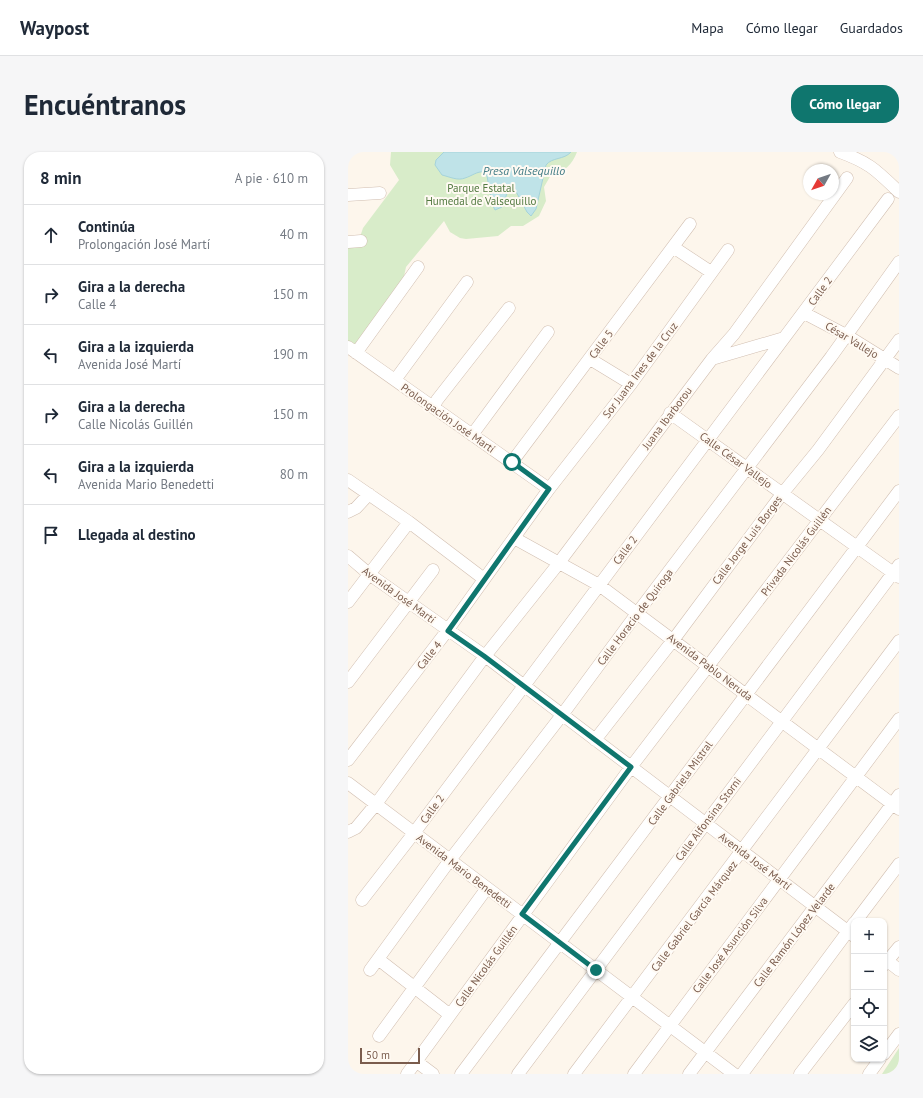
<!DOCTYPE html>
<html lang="es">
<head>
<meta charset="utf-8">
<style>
	:root { --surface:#fff; --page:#f6f6f7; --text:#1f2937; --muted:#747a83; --line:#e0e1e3; --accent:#0f766e }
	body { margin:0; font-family:"PT Sans",sans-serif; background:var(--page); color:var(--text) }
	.controls { position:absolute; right:12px; bottom:12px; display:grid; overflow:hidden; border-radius:8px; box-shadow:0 1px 3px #0004 }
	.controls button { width:36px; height:36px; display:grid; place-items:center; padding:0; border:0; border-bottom:1px solid var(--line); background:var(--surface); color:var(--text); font:20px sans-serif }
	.compass { position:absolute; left:455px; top:12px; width:36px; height:36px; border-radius:50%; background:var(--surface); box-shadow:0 1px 3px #0004; rotate:230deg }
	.scale { position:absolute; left:12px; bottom:10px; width:60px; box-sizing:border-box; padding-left:4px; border:2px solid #7a5c4d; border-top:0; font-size:11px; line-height:14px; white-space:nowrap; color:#7a5c4d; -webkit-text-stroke:3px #fffaf3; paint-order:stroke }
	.stop { position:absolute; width:12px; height:12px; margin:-9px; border:3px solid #0f766e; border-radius:50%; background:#fff }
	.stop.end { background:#0f766e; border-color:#fff; box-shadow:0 1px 4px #0008 }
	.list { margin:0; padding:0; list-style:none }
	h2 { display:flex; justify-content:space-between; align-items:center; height:52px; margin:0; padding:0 16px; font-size:17px }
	h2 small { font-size:13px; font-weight:400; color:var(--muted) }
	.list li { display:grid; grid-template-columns:26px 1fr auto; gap:12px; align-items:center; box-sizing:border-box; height:60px; padding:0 16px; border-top:1px solid var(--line) }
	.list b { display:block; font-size:15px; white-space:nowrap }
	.list p { margin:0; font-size:13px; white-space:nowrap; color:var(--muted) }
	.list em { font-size:13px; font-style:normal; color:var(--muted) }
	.icon { flex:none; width:22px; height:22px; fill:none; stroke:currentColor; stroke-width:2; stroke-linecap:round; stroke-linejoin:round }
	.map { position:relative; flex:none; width:551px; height:922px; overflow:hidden; border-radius:16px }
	header { display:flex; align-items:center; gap:24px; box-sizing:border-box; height:56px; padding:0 20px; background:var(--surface); border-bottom:1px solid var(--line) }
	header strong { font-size:19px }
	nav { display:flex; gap:22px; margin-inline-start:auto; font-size:14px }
	.intro { display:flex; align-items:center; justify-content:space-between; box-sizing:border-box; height:96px; padding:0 24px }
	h1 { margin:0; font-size:28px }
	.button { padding:10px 18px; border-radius:16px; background:var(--accent); color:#fff; font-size:14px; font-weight:700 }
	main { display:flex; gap:24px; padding:0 24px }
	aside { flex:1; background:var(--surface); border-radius:16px; box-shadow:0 1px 3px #0004 }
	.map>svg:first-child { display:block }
	.green { fill:#d8ecc9 }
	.water { fill:#bfe3e8; stroke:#a5d3da }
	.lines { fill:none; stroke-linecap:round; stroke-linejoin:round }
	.minor-casing { stroke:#d1beb0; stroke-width:13 }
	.minor { stroke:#fff; stroke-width:12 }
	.route { stroke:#0f766e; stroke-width:5 }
	.labels { text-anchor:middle; stroke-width:4; stroke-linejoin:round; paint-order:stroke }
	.park-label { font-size:11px; fill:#537a41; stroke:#fffaf3 }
	.street-label { font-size:11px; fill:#7a5c4d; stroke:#fffaf3 }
	.water-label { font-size:12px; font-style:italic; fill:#437c86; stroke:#fffaf3 }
</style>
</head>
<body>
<header>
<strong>Waypost</strong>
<nav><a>Mapa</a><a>Cómo llegar</a><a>Guardados</a></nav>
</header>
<div class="intro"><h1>Encuéntranos</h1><a class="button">Cómo llegar</a></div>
<main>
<aside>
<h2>8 min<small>A pie · 610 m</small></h2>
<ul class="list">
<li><svg class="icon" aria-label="ahead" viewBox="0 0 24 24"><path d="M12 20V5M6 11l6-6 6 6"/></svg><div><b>Continúa</b><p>Prolongación José Martí</p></div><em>40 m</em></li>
<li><svg class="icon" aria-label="right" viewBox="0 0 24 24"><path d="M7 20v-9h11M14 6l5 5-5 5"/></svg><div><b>Gira a la derecha</b><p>Calle 4</p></div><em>150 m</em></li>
<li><svg class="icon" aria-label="left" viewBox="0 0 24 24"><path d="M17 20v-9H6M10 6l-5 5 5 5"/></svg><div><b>Gira a la izquierda</b><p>Avenida José Martí</p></div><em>190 m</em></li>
<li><svg class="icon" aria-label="right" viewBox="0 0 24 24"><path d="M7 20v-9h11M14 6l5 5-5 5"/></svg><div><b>Gira a la derecha</b><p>Calle Nicolás Guillén</p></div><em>150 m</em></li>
<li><svg class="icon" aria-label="left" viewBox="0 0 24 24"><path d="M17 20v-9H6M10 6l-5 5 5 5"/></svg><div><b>Gira a la izquierda</b><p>Avenida Mario Benedetti</p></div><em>80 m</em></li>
<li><svg class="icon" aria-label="arrive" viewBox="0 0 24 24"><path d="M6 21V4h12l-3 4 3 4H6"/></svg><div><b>Llegada al destino</b></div></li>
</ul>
</aside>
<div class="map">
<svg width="551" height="922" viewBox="0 0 551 922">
	<rect width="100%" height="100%" fill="#fdf6ec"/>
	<path class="green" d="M43,0h186c-5,13 -12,19 -26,23l-7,12 2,14 -7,15 -16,10h-12l-13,10 -32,3 -6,-1 -10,-6 -6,-11 -38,46 -3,14 -55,73v-108l12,-9 3,-9 36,-48 -9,-15z
		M551,896v26h-17z"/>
	<path class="water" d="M96,0h127c-7,8 -19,5 -25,13l-10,44 -5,7 -4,-4 -14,-26 -4,2 -7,19 -7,3 -3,-6 -5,-28 -3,-4c-7,-1 -12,4 -19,6 -7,3 -15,-1 -23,-3l-7,-10 1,-5z"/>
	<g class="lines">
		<g class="minor-casing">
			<path id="minor" d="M492,0c30,11 36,18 59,40
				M0,43l32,-2
				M0,90l13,-1
				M325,95l38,25
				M456,161l42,22 53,33
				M0,195l201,142
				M8,201l62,-86
				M242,207l41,25
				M364,207l72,-21
				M47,228l72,-98
				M86,255l3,-7 72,-92
				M322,261l229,164
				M124,283l76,-103
				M164,310l178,-238
				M0,328l61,42 75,57
				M0,360l8,-4 13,-14
				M166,386l85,47 300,224
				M0,404l21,18 116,82 369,280
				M0,450l61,-80
				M0,530l85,-112
				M247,588l79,-101 108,-145 36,-44 81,-110
				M0,608l99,-129 102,-142 82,-105 97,-134
				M0,631l386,291
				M0,680l8,-4 20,-24 109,-148 70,-88 157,-209 22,-25 113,-156
				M14,748l52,-67 474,-634
				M508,769l43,-57
				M536,806l15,12
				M30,807l72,56
				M536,813l15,-18
				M22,818l80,-110 112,-145 76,-103 193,-255 68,-95
				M31,884l108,-148
				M536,902l15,-20
				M69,910l16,12
				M59,922l224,-307 268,-351
				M113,922l438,-583
				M170,922l381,-509
				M226,922l325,-433
				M286,922l265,-355
				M341,922l210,-279
				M394,922l112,-151
				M452,922l54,-70
				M521,922l11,-15"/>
		</g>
		<use href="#minor" class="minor"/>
	</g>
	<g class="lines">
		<path class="route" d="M164,310l37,27 -101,142 36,25 147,111 -109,147 74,56"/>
	</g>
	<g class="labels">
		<g class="park-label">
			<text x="133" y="40">Parque Estatal<tspan x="133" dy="13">Humedal de Valsequillo</tspan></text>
		</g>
		<g class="street-label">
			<text transform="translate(472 139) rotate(-54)" y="4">Calle 2</text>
			<text transform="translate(504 188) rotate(31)" y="4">César Vallejo</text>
			<text transform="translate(253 192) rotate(-53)" y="4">Calle 5</text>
			<text transform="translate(292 218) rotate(-53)" y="4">Sor Juana Ines de la Cruz</text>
			<text transform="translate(100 266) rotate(35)" y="4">Prolongación José Martí</text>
			<text transform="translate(319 266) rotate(-53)" y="4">Juana Ibarborou</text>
			<text transform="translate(388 308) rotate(36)" y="4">Calle César Vallejo</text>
			<text transform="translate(399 388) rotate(-53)" y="4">Calle Jorge Luis Borges</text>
			<text transform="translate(277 398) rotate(-53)" y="4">Calle 2</text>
			<text transform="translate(448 399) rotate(-53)" y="4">Privada Nicolás Guillén</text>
			<text transform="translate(51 443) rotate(36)" y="4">Avenida José Martí</text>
			<text transform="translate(287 465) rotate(-53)" y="4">Calle Horacio de Quiroga</text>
			<text transform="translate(81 503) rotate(-52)" y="4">Calle 4</text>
			<text transform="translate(362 515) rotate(37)" y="4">Avenida Pablo Neruda</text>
			<text transform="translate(332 631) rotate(-54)" y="4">Calle Gabriela Mistral</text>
			<text transform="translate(84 657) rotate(-54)" y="4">Calle 2</text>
			<text transform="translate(360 667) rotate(-53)" y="4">Calle Alfonsina Storni</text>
			<text transform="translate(407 709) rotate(37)" y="4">Avenida José Martí</text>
			<text transform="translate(116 719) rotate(37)" y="4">Avenida Mario Benedetti</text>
			<text transform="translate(346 764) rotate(-53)" y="4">Calle Gabriel García Márquez</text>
			<text transform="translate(446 783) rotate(-53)" y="4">Calle Ramón López Velarde</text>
			<text transform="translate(382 793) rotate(-53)" y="4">Calle José Asunción Silva</text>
			<text transform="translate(138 814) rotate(-54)" y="4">Calle Nicolás Guillén</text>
		</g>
		<g class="water-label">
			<text x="176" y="23">Presa Valsequillo</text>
		</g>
	</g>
</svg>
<div class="controls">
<button>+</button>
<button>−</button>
<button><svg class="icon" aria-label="locate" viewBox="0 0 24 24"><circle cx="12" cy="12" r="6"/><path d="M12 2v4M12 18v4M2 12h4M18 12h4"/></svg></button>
<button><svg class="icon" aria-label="layers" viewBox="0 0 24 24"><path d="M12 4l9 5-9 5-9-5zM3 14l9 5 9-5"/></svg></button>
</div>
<svg class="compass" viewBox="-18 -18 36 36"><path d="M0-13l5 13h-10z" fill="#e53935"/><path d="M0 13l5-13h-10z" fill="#747a83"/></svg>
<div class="scale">50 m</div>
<div class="stop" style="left:164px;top:310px"></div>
<div class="stop end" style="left:248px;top:818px"></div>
</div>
</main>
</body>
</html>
